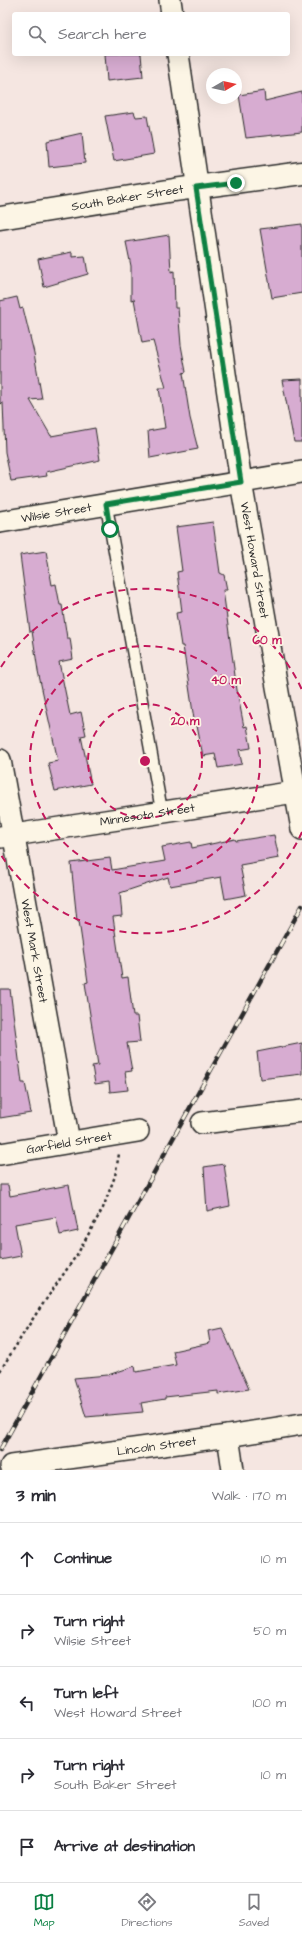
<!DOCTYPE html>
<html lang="en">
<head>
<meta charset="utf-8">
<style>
	:root { --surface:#fff; --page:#f2f2f3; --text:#2b2b33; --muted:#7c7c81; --line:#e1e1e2; --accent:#0b8043 }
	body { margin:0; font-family:"Architects Daughter",sans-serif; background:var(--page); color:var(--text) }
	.compass { position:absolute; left:206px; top:68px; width:36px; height:36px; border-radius:50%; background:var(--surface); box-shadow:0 4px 16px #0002; rotate:81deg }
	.stop { position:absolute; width:12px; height:12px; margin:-9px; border:3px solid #0b8043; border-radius:50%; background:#fff }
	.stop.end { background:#0b8043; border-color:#fff; box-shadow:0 1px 4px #0008 }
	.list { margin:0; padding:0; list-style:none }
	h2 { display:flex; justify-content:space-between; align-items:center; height:52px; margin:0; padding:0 16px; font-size:17px }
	h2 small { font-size:13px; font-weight:400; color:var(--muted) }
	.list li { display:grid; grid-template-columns:26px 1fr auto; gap:12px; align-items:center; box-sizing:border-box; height:72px; padding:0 16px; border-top:1px solid var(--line) }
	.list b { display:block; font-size:15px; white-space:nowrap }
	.list p { margin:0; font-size:13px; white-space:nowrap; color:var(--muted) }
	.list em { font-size:13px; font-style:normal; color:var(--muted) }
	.icon { flex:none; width:22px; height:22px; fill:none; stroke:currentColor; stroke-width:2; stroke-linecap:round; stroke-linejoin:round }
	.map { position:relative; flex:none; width:302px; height:1470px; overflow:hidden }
	.search { position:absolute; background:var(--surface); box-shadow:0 4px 16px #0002; left:12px; right:12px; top:12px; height:44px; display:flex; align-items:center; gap:10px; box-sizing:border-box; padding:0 14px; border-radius:4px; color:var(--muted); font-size:15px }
	.sheet { height:412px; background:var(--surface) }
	nav { display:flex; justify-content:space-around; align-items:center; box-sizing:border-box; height:56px; border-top:1px solid var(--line); background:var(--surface); font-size:11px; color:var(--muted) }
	nav a { display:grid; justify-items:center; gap:2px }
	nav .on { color:var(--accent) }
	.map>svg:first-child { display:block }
	.building { fill:#d7acd1; stroke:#2b2b2b }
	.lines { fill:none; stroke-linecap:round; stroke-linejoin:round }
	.service-casing { stroke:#2b2b2b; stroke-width:14 }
	.minor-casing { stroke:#2b2b2b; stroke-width:24 }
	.tertiary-casing { stroke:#2b2b2b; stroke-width:25 }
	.path { stroke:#2b2b2b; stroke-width:2.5; stroke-dasharray:3 3; stroke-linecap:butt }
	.service { stroke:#fcf5e5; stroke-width:11 }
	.minor { stroke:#fcf5e5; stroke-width:21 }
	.tertiary { stroke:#fcf5e5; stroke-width:22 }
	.rail-casing { stroke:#2b2b2b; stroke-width:4.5 }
	.rail { stroke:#fcf5e5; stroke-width:3; stroke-dasharray:9; stroke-linecap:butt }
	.route { stroke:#0b8043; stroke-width:5 }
	.ring { fill:none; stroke:#c2185b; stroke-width:2; stroke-dasharray:7 5 }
	.labels { text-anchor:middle; stroke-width:3.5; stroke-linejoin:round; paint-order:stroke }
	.street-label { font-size:12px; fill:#2b2b2b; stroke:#fcf5e5 }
	.centre { fill:#c2185b; stroke:#fcf5e5; stroke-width:2 }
	.ring-label { font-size:12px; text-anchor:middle; font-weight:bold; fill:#c2185b; stroke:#fcf5e5; stroke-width:3.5; stroke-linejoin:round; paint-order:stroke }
</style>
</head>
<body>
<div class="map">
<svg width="302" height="1470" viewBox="0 0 302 1470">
	<rect width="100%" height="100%" fill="#f5e6e1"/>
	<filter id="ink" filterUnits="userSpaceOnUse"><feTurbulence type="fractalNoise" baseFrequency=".025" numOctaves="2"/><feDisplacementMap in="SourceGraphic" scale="8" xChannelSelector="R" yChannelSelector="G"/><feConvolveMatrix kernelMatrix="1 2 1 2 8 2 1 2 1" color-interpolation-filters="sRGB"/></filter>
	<g filter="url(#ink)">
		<path class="building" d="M105,54h36l2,23 -36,4z
			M264,91l1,10 37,-9v40l-56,6 -7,-43z
			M134,112l2,5 11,-1 7,38 -40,7 -9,-45z
			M82,133l3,30 -36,4 -2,-26z
			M302,224v69l-30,5 -12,-69z
			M169,235l2,37 3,-1 1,37h3l3,37 5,27 -3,1 7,45 8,31 -48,9 -2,-27 17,-3 -6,-40h7l-13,-47 -11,2 -8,-44 -3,1v-34l-5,-24z
			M72,252v5l13,-1 3,18 -44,13 -6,-28z
			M17,297l3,12 3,-1 11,45 8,46 -12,1 21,36 44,-8 5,32 -54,12 1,4 -36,5 -6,-29 -2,-49 -3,1v-103z
			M302,379v63h-8l-12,-62z
			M213,522l7,51 4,2 3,15h-4l14,100 7,37 3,-1 4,22 -12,2 3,14 -24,4 -3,-14 -12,2 -6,-30h-2l-12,-80h-2l-5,-33 6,-1 -5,-40 5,-1 -6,-44z
			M46,551l6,34 4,-1 4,21h2l5,33h3l3,21 -14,3 11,53 11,-3 5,23 -5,1 10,48 -36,7 -7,-28 10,-2 -20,-90 -6,-40 -2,1 -10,-77z
			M274,835l5,23 -39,7 6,30 -21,4 -4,-22 -51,9 -2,-9 -48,16 2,23 -9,1 9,61 6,-1 5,39h4l3,26 -13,1 5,28 -7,1 3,18 -18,2 -1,-10 -14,2 -3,-18 6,-1 -13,-82 3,-1 -9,-61h-2l-6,-58 39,-5 2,12 53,-9 -3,-14 29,-5 1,6 43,-9 1,2z
			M0,989h10l12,94h3l6,30 -31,5z
			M302,1043v31l-42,5 -3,-27z
			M224,1164l6,42 -23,5 -3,-44z
			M0,1185h8l2,11 59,-11 9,46 -18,4 -4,-18 -41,7 6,32 -21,4z
			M222,1328l27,61 -31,5v-3l-53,6v2l-24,4 2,9 -57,5 -12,-39 34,-3 27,-9 1,6 40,-7 -3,-14 37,-8 -2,-12z"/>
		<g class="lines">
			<g class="service-casing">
				<path id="service" d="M106,504l56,309"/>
			</g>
			<g class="minor-casing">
				<g id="minor">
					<path d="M170,0l2,14"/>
					<path id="s1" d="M178,54l63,428 61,347"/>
					<path id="s2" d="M0,522l302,-50"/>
					<path id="s3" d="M0,760l69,382"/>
					<path id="s4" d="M1,837l294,-45"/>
					<path d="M202,1123l100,-12"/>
					<path id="s5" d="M0,1154l138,-23"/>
					<path d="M228,1436l5,34"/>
					<path id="s6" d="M11,1466l217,-30 74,-12"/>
				</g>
			</g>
			<g class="tertiary-casing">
				<g id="tertiary">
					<path id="s7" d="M0,218l174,-28 128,-17"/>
				</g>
			</g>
			<path class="path" d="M0,1371l34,-54 44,-64 25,-45 12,-32 4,-22"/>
			<use href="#service" class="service"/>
			<use href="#minor" class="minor"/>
			<use href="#tertiary" class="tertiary"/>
			<g class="rail-casing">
				<path id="rail" d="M0,1450l302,-544"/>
			</g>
			<use href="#rail" class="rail"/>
		</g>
	</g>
	<g class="lines" filter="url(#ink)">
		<path class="route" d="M110,529l-4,-25 135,-22 -45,-294 40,-5"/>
	</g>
	<g class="ring">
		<circle cx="145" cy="761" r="57"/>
		<circle cx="145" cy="761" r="115"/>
		<path d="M302 832A172 172 0 0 1 1 855M1 667A172 172 0 0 1 302 690"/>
	</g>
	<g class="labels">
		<g class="street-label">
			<text dy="4" stroke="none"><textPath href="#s7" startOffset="129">South Baker Street</textPath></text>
			<text dy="4" stroke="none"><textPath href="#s2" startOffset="57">Wilsie Street</textPath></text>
			<text dy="4" stroke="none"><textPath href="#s1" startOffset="512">West Howard Street</textPath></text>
			<text dy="4" stroke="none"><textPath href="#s4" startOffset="148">Minnesota Street</textPath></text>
			<text dy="4" stroke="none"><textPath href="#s3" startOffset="194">West Mark Street</textPath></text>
			<text dy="4" stroke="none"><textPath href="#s5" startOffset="70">Garfield Street</textPath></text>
			<text dy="4" stroke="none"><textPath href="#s6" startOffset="147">Lincoln Street</textPath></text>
		</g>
	</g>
	<circle cx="145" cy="761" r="6" class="centre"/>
	<g class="ring-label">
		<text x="267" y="644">60 m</text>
		<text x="226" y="684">40 m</text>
		<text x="185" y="725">20 m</text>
	</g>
</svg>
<svg class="compass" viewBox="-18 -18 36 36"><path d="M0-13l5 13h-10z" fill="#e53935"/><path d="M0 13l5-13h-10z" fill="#7c7c81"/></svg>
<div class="stop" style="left:110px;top:529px"></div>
<div class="stop end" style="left:236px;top:183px"></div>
<div class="search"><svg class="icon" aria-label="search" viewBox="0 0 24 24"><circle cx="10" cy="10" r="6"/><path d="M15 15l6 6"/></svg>Search here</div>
</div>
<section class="sheet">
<h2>3 min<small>Walk · 170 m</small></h2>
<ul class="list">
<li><svg class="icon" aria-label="ahead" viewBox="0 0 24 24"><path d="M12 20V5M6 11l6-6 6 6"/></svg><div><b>Continue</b></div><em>10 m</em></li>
<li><svg class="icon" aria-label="right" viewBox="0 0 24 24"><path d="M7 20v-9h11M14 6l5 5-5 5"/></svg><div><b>Turn right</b><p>Wilsie Street</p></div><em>50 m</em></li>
<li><svg class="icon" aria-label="left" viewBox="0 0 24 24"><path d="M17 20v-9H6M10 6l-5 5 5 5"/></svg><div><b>Turn left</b><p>West Howard Street</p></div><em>100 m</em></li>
<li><svg class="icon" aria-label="right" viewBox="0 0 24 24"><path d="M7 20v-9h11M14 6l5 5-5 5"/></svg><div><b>Turn right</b><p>South Baker Street</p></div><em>10 m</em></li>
<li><svg class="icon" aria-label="arrive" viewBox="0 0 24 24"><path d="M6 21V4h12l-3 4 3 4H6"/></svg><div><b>Arrive at destination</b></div></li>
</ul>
</section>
<nav>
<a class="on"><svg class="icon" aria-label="map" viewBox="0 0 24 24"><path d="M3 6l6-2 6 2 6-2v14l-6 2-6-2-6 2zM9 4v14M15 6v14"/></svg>Map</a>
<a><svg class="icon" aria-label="directions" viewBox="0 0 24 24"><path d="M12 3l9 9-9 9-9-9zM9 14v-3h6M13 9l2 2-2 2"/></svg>Directions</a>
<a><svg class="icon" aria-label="saved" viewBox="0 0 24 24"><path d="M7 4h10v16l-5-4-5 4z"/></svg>Saved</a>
</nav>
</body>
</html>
